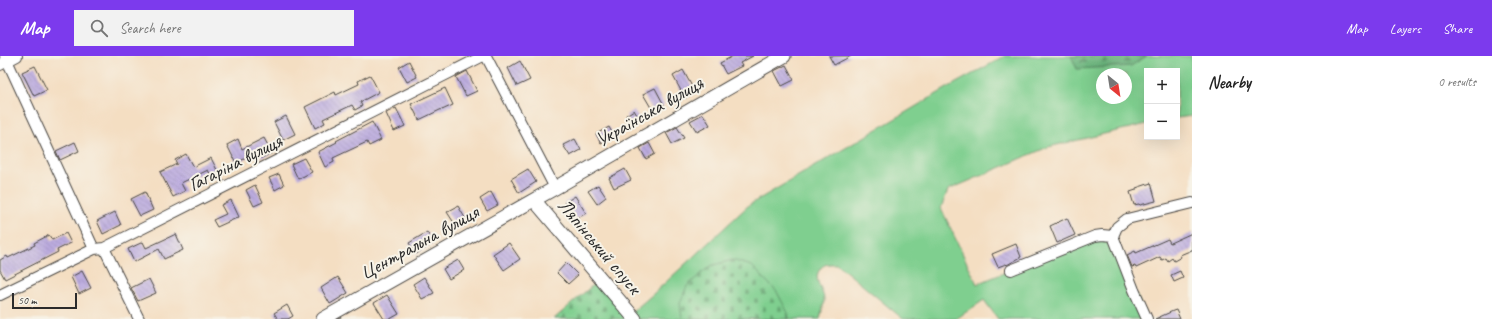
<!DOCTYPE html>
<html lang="en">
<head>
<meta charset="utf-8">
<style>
	:root { --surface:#fff; --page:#f2f2f2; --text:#222; --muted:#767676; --line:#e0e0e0; --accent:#7c3aed }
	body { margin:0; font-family:Caveat,sans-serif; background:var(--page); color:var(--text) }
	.controls { position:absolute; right:12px; top:12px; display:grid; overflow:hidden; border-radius:0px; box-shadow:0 4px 16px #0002 }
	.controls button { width:36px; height:36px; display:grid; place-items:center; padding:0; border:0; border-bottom:1px solid var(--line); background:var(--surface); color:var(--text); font:20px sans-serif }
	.compass { position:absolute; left:1096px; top:12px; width:36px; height:36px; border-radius:50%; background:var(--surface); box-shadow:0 4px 16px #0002; rotate:150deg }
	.scale { position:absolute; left:12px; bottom:10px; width:65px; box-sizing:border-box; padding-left:4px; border:2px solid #2b2b2b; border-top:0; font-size:11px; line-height:14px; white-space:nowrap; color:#2b2b2b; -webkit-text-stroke:3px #f7f3e8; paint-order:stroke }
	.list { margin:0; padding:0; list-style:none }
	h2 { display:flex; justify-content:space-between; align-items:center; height:52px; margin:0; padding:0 16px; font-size:17px }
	h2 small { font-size:13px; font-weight:400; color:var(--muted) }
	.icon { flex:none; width:22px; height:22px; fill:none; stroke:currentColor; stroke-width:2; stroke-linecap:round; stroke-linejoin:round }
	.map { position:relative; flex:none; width:1192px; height:263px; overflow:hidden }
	header { display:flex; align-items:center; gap:24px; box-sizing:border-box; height:56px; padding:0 20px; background:var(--accent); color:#fff }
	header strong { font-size:19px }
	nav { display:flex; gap:22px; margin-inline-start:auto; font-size:14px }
	.search { width:280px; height:36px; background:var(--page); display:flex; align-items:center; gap:10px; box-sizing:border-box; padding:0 14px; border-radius:0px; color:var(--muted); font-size:15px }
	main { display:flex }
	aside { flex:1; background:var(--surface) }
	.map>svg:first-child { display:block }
	.green { fill:#7fcf8f; stroke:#557d5d; fill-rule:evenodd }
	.forest { fill:url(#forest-firs); stroke:#496e52 }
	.cemetery { fill:url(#cemetery-stones); stroke:#557d5d }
	.building { fill:url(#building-back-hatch) }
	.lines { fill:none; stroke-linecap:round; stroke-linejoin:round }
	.minor-casing { stroke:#494642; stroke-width:12 }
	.tertiary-casing { stroke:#494642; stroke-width:15 }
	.minor { stroke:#fff; stroke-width:10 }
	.tertiary { stroke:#fff; stroke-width:13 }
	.labels { text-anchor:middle; stroke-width:4; stroke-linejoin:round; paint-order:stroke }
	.street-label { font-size:20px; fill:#2b2b2b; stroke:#f7f3e8 }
</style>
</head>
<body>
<header>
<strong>Map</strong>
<div class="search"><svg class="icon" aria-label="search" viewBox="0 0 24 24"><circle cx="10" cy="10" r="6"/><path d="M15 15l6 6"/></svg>Search here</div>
<nav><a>Map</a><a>Layers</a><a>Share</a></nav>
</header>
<main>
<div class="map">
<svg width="1192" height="263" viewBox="0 0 1192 263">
	<defs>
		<pattern id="forest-firs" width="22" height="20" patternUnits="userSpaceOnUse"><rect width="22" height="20" fill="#67b27a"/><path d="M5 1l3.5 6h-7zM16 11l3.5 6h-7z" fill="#559164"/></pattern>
		<pattern id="cemetery-stones" width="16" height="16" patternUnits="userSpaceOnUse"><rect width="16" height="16" fill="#7fcf8f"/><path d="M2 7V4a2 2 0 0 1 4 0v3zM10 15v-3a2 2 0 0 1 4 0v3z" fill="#68a875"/></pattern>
		<pattern id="building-back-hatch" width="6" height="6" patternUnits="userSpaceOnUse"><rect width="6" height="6" fill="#bcacdf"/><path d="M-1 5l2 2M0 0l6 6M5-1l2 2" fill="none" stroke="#998cb5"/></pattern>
	</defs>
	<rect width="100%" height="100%" fill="#f7f3e8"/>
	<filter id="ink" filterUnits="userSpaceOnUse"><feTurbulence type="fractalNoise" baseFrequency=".025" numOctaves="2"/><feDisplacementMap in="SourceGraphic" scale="8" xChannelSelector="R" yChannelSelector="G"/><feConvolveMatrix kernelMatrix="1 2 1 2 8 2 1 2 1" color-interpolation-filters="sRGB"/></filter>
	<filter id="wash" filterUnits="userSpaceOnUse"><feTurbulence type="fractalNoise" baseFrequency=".012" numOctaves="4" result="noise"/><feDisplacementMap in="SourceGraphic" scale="16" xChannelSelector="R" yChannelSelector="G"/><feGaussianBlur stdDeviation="0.9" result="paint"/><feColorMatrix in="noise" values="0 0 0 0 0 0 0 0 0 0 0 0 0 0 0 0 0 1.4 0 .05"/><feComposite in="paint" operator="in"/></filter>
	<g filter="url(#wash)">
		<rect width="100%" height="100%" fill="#f4dec2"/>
		<path class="green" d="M1005,0h187v60l-15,2v-47h-30v53l-99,23 -100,43 -7,18 36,76 126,-52 31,58 13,29h-149l-14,-19 -28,19h-53l-66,-55c-7,0 -13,-1 -17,5 -8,11 4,21 4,31 0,6 -3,13 -4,19h-185l-4,-6 21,-18 97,-90 198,-117zM1102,18h24v24h-24z"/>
		<path class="forest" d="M1071,0h76l-16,10 -54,3z"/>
		<path class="cemetery" d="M732,204l20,6 25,26 11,21 1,6h-107l-2,-16 7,-17 23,-20z
			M601,222l34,41h-81z"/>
		<g id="blocks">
			<path class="building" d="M733,0h20l-13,7 2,3 -16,8 -6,-11z
				M829,0h22l-17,9z
				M409,5l8,16 -10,5 -8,-15z
				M520,5l10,19 -13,6 -9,-18z
				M786,9l8,15 -12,6 -8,-15z
				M35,10l12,24 -13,6 -12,-24z
				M683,14l12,22 -10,6 -12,-22z
				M467,15l10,20 -11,5 -10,-19z
				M370,19l9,17 -19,10 2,4 -7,4 -3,-5 -29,14 2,4 -10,5 -10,-21 30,-15 1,3 23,-11 -1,-3z
				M445,32l8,17 -11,5v-1l-23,11 -8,-16z
				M655,32l9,17 -11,6 -10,-17z
				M396,52l9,18 -11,5 -8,-18z
				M634,54l6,10 -9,5 -5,-10z
				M703,58l7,11 -13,7 -7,-11z
				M286,60l9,18 -12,6 -9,-18z
				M372,66l9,18 -12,6 -2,-4 -34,16 1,4 -9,5 -7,-15 19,-10 -1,-1z
				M609,71l5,9 -13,7 -5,-9z
				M677,71l7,11 -12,6 -6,-11z
				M264,82l8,15 -11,5 -3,-6 -22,11 -9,-18 11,-6 4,10z
				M575,83l6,11 -11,6 -7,-11z
				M75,86l4,9 -19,9 -4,-9z
				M649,87l6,11 -9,5 -6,-11z
				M186,98l7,13 18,-9 9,18 -7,3 -5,-9 -27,13 4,8 -12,6 -13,-25 17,-8 -2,-4z
				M304,102l8,14 -14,7 -7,-15z
				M528,113l8,13 -17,11 -8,-14z
				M625,113l6,11 -17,8 -5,-10z
				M279,118l5,11 -9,5 -6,-12z
				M1151,127l5,18 -16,4 -1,-1 -5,1 -4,-13 6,-2v-2z
				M255,129l8,17 -9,4 -8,-16z
				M598,129l8,12 -9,7 -9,-13z
				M145,136l8,18 -13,6 -9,-17z
				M491,136l7,13 -11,6 -7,-12z
				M575,140l11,17 -11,7 -11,-17z
				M231,144l8,17 -22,10 -4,-7 13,-6 -5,-9z
				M458,150l10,17 -10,6 -11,-17z
				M115,156l6,13 -18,9 -6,-13z
				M1067,162l8,17 -18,8 -7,-17z
				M427,176l6,11 -17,11 -7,-11z
				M66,177l5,10 -14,7 1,2 -53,27 -5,-9v-10l7,-4 1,2 27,-13 -1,-2 15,-8 3,5z
				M1192,177v17l-12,5 1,2 -7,4 -2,-3 -4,3 -2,-3 -4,2 -2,-3 -24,11 -1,-2 -3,1 -5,-12 8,-4 1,2 32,-14 2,4z
				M176,178l7,16 -19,9 -5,-10 -25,13 -6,-13 15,-7 3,6z
				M509,187l11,16 -16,11 -11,-16z
				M1016,188l5,13 -14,8 -1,-1 -8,3 -6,-13z
				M458,204l6,10 -15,9 -6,-10z
				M566,207l12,12 -10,9 -11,-11z
				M82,215l9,17 -12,6 -8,-17z
				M1180,215l3,7 -9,4 -3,-7z
				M338,221l10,16 -18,11 -9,-16z
				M424,221l10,16 -12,6 -9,-15z
				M149,223l7,14 -18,8 -7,-13z
				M387,239l12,19 -9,5h-6l-10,-16z
				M287,249l6,11 -5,3h-10l-4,-6z
				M1176,254l4,9h-25l18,-8z"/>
		</g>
	</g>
	<g filter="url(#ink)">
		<use href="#blocks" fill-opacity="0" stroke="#494642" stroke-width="1"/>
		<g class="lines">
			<g class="minor-casing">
				<path id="minor" d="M5,0l89,193
					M486,0l69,132
					M0,9l17,-9
					M1113,180l4,-9 10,-8 65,-16
					M104,192l35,71
					M1011,214l84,-34 7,-1 11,1 21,54 13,29
					M0,239l94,-46 10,-1 379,-192"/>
			</g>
			<g class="tertiary-casing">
				<path id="tertiary" d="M534,144l101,119
					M323,263l232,-131 229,-132"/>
			</g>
			<use href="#minor" class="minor"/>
			<use href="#tertiary" class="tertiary"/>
		</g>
	</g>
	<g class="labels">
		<g class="street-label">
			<text transform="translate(649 55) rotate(-30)" y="7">Українська вулиця</text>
			<text transform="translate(235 106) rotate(-27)" y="7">Гагаріна вулиця</text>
			<text transform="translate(419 186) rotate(-29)" y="7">Центральна вулиця</text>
			<text transform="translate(600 190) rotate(50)" y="7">Ляпінський спуск</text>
		</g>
	</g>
</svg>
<div class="controls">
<button>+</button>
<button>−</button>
</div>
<svg class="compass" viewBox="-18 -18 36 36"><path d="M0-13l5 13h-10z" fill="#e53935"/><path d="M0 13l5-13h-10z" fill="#767676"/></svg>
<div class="scale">50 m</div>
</div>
<aside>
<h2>Nearby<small>0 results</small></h2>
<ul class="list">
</ul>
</aside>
</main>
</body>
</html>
